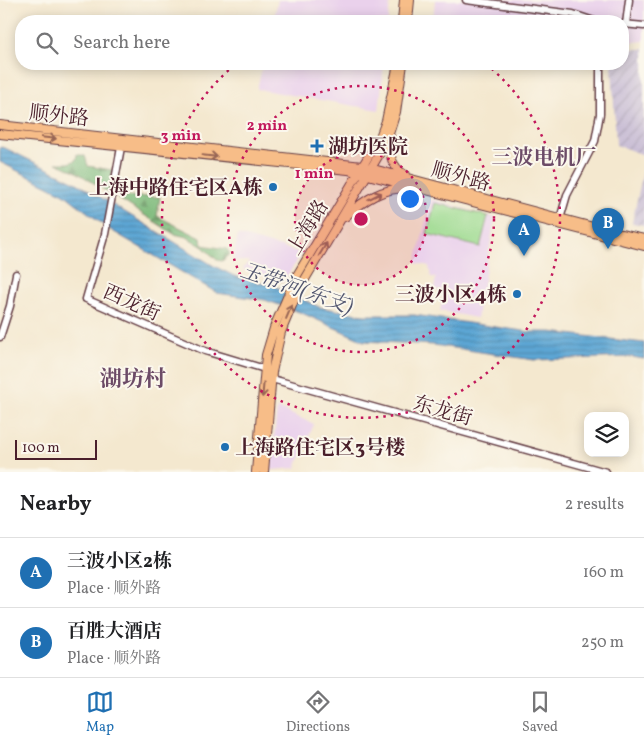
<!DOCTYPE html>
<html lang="en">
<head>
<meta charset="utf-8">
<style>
	:root { --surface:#fff; --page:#f6f6f6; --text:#202124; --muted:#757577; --line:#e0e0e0; --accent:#1f6fb2 }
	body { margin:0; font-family:Vollkorn,"Noto Serif SC",serif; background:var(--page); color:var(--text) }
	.controls { position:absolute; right:15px; bottom:15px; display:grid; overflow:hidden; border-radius:10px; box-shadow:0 2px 12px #0003 }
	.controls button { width:45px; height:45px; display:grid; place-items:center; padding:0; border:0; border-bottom:1px solid var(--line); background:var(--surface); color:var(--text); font:25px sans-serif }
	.scale { position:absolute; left:15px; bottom:12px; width:82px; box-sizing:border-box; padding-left:5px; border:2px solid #4a1f2b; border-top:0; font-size:14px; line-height:18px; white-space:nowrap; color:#4a1f2b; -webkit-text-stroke:4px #fbf7ec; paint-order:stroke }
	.you { position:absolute; left:409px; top:198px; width:18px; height:18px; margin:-12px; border:4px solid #fff; border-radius:50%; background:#1a73e8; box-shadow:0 0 0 8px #1a73e833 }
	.badge { display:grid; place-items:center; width:32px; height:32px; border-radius:50%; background:var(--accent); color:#fff; font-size:16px; font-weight:700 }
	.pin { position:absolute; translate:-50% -41px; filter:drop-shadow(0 1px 2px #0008) }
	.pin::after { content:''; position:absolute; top:26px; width:18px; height:15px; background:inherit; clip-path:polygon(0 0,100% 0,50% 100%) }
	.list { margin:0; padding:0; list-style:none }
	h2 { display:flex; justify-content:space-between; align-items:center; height:65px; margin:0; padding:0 20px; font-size:21px }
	h2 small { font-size:16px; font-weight:400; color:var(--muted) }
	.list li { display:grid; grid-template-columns:32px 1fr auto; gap:15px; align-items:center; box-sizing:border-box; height:70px; padding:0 20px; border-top:1px solid var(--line) }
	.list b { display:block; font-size:19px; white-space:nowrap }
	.list p { margin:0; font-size:16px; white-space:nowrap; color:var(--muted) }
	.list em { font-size:16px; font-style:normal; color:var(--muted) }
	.icon { flex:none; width:28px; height:28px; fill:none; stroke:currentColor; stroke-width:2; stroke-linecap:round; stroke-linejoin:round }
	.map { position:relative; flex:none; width:644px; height:472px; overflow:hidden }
	.search { position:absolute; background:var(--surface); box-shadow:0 2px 12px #0003; left:15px; right:15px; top:15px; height:55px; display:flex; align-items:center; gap:12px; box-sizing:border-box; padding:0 18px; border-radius:20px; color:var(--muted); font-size:19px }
	.sheet { height:205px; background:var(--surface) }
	nav { display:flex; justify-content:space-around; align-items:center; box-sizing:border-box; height:70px; border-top:1px solid var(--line); background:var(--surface); font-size:14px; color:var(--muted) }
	nav a { display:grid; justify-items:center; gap:2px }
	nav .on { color:var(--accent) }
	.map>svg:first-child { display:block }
	.built { fill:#ead1ec }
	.industrial { fill:url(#industrial-furrows) }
	.forest { fill:url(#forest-firs); stroke:#646c52 }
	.park { fill:#9cda8f; stroke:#737c5d }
	.water { fill:url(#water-rules); stroke:#536280 }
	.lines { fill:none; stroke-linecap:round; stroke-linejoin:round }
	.minor-casing { stroke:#643d44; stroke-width:9 }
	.major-casing { stroke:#643d44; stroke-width:10 }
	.minor { stroke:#fff; stroke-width:6 }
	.major { stroke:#f7bd88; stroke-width:8 }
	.oneway { stroke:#986655 }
	.ring { fill:none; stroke:#c2185b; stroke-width:2.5; stroke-dasharray:2.5 5 }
	.poi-dot { fill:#1f6fb2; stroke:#fbf7ec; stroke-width:2 }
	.labels { text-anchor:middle; stroke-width:4; stroke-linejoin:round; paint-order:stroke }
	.street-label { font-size:20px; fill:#4a1f2b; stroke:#fbf7ec }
	.poi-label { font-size:20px; font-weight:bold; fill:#4a1f2b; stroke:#fbf7ec; text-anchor:start }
	.neighbourhood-label { font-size:21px; font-weight:bold; fill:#6c4b67; stroke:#fbf7ec }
	.water-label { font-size:21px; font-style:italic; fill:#51556f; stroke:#fbf7ec }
	.quarter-label { font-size:22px; font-weight:bold; fill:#6c4b67; stroke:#fbf7ec }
	.centre { fill:#c2185b; stroke:#fbf7ec; stroke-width:2.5 }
	.ring-label { font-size:15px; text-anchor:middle; font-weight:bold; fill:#c2185b; stroke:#fbf7ec; stroke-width:4; stroke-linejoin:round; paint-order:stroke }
</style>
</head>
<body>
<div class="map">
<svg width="644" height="472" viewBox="0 0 644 472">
	<defs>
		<pattern id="industrial-furrows" width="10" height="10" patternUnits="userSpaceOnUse" patternTransform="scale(1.25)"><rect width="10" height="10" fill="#cabfd6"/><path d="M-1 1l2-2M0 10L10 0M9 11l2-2" fill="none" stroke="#afa4b8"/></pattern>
		<pattern id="forest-firs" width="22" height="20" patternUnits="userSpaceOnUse" patternTransform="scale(1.25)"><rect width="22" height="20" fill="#7dba7a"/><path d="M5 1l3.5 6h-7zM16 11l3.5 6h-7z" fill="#689764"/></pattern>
		<pattern id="water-rules" width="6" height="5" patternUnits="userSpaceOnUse" patternTransform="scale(1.25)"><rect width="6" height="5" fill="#5ca6d4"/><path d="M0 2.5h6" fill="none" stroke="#4e87ac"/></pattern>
	</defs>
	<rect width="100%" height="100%" fill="#fbf7ec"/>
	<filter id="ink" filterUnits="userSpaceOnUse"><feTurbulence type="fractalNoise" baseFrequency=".02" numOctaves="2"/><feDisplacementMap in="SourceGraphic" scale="10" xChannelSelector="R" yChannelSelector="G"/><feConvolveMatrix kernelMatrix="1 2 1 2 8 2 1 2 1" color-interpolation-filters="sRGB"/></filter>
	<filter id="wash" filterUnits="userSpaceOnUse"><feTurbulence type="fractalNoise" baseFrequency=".0096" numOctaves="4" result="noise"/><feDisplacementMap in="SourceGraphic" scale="20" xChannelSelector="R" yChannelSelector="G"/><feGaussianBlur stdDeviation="1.12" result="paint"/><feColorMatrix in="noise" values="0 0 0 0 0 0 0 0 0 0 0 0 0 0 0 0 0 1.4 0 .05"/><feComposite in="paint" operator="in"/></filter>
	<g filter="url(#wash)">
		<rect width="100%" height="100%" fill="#f4e8cf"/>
		<path class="built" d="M278,0h112l-2,21h-115z
			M435,0h209v41l-21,2v-22h-190z
			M263,64h121l-5,46 -122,-21z
			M431,199l64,19 -18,100 -37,-7 4,-20 -10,-2 2,-11 -5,-1 -2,-11 -13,-3z
			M238,235l64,18 -19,29 -40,-13 6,-8h-16z
			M277,408l37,16 -18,44 -25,2z"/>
		<path class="industrial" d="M623,49h21v106l-28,-10 -4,-81h11z
			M644,167v58l-12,-2z"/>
		<path class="forest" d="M77,154l8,2 3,10 24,4v7l-4,15 -33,-21 -19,-8h13l7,-3z
			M119,196l41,1 -3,19 44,22 1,7 25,4 3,5 -8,7 -5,-1 -14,-13 -16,-10 -13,-3 -55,-35z"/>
		<path class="park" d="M435,203l53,13 -8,31 -53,-13z"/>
		<path class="water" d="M0,147l5,1 72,35 137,83 20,10 40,10 45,21 45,8h50l116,17h21l93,11v16l-12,-2 -98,3 -100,-15 -70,-4 -62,-28 -37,-13 -48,-7 -108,-64 -45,-35 -64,-32z"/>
	</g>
	<g filter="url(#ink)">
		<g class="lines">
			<g class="minor-casing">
				<path id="minor" d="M466,0l107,14 21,7
					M623,24l21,2
					M626,24l3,-24
					M122,142l-17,92 -19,65 119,52 60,18
					M560,219l7,-24 28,-54 5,-27v-50
					M0,337l10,-31 6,-32
					M272,379l334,93"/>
			</g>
			<g class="major-casing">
				<path id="major" d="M402,21l2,-21
					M408,21l2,-21
					M0,125l362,41 254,67 28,6
					M0,134l348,36 296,76
					M391,138c-3,16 0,28 14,37
					M345,217c19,-17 38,-30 65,-29
					M256,472l10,-117 9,-30 21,-48 84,-140 6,-16 12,-57
					M264,472l8,-100 9,-40 17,-41 88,-148 10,-31 7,-48"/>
			</g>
			<use href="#minor" class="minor"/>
			<use href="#major" class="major"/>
		</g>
		<defs><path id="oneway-shaft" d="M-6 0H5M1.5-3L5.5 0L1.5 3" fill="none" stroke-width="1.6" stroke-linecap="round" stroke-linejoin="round" transform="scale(1.25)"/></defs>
		<g class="oneway">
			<use href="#oneway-shaft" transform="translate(49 138) rotate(6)"/>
			<use href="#oneway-shaft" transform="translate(210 156) rotate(6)"/>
			<use href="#oneway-shaft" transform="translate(375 196) rotate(-26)"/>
			<use href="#oneway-shaft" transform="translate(323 249) rotate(-59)"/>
			<use href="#oneway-shaft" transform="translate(289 312) rotate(-67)"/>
			<use href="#oneway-shaft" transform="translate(263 390) rotate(95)"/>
		</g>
	</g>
	<circle cx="361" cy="219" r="66" fill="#c2185b" fill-opacity=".12"/>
	<g class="ring">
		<circle cx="361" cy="219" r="66"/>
		<circle cx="361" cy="219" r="133"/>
		<path d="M340 21A199 199 0 0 1 382 21M486 64A199 199 0 1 1 236 64"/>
	</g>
	<g class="poi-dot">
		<path d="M314.5 138.5h5v5h5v5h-5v5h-5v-5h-5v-5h5z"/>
		<circle cx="273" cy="187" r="5"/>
		<circle cx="517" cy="294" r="5"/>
		<circle cx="225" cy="447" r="5"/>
	</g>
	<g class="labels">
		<g class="street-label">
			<text transform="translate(59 115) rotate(6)" y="7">顺外路</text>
			<text transform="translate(461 176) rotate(15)" y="7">顺外路</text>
			<text transform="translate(307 227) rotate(-59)" y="7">上海路</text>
			<text transform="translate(132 302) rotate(24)" y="7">西龙街</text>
			<text transform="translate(443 410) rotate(16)" y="7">东龙街</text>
		</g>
		<g class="poi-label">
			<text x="328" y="153">湖坊医院</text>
			<text x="263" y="194" text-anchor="end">上海中路住宅区A栋</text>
			<text x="507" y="301" text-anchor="end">三波小区4栋</text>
			<text x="235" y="454">上海路住宅区3号楼</text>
		</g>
		<g class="neighbourhood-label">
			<text x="544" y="164">三波电机厂</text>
		</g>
		<g class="water-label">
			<text transform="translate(297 288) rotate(19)" y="7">玉带河(东支)</text>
		</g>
		<g class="quarter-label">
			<text x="133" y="386">湖坊村</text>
		</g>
	</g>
	<circle cx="361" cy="219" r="8" class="centre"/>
	<g class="ring-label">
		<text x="267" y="130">2 min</text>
		<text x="181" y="140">3 min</text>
		<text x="314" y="178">1 min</text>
	</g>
</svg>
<div class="controls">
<button><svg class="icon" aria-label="layers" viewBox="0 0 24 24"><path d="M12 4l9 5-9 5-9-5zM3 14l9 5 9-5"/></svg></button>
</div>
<div class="scale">100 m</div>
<div class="you"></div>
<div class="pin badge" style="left:524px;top:256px">A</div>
<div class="pin badge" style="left:608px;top:249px">B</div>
<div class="search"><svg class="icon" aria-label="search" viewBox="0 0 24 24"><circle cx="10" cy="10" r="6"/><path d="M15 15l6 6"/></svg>Search here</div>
</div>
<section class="sheet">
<h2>Nearby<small>2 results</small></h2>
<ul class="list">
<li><span class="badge">A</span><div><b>三波小区2栋</b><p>Place · 顺外路</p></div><em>160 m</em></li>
<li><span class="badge">B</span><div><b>百胜大酒店</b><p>Place · 顺外路</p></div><em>250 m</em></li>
</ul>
</section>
<nav>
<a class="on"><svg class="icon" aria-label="map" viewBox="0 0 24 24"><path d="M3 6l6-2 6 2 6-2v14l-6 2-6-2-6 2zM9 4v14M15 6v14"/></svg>Map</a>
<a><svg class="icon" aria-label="directions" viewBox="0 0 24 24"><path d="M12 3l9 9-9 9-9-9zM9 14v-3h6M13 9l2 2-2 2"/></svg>Directions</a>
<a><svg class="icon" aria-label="saved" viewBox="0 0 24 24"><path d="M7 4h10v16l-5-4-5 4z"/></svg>Saved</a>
</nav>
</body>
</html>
